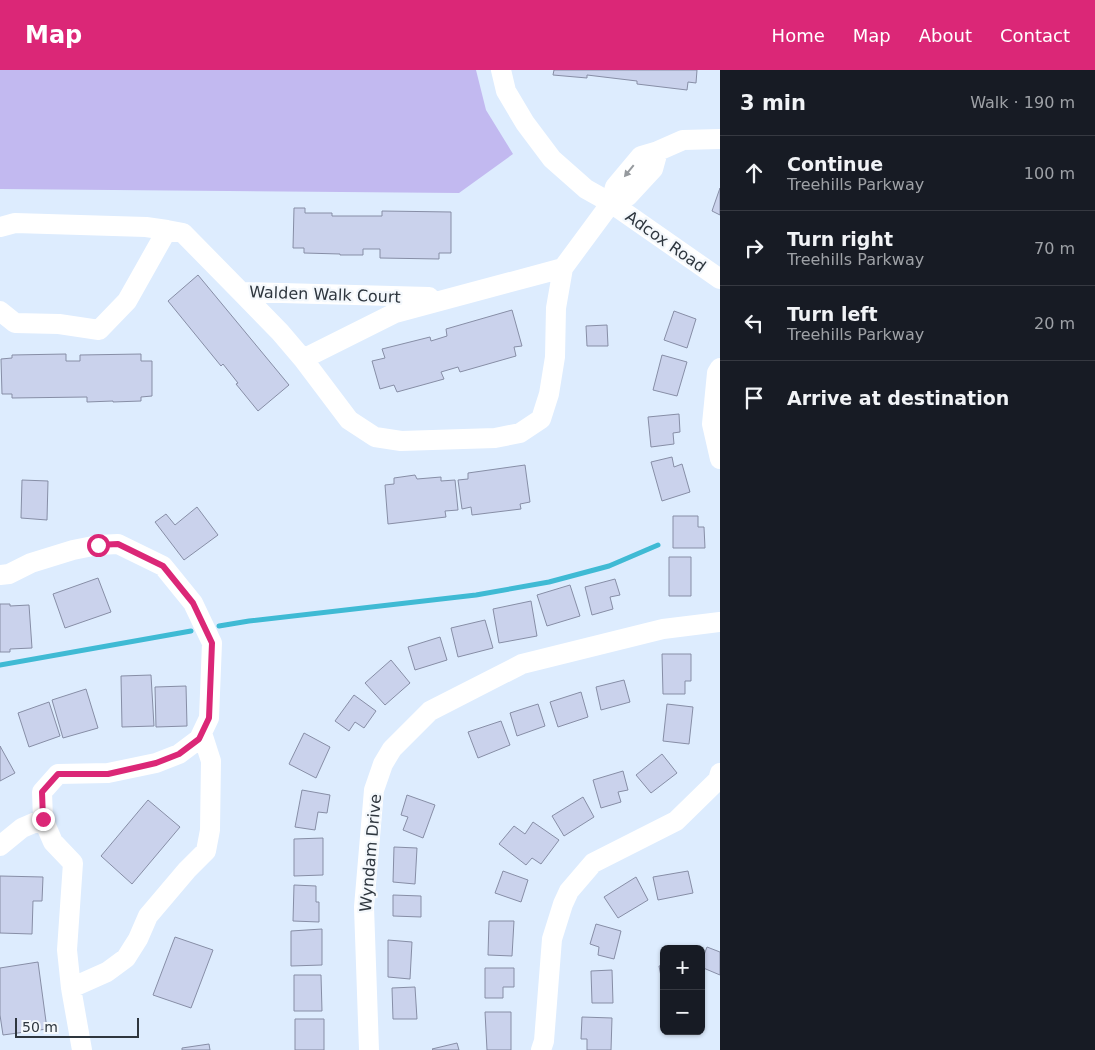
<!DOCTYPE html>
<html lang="en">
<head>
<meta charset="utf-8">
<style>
	:root { --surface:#171b24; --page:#20242c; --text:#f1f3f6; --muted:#9ea1a6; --line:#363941; --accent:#db2777 }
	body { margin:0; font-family:"DejaVu Sans",sans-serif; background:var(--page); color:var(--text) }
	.controls { position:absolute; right:15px; bottom:15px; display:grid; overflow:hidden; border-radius:8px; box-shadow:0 1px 4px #0004 }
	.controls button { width:45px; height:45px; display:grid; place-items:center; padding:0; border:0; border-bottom:1px solid var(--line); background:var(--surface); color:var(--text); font:25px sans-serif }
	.scale { position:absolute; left:15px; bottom:12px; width:124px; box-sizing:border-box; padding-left:5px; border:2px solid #2e363e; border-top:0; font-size:14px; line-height:18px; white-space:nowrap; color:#2e363e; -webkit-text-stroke:4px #f4f8fc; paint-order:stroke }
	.stop { position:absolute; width:15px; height:15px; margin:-11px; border:4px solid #db2777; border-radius:50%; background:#fff }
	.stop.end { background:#db2777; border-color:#fff; box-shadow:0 1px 5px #0008 }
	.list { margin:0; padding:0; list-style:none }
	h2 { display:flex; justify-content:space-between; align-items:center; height:65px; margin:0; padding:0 20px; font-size:21px }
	h2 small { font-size:16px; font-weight:400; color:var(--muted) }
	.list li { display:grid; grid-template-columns:32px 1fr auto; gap:15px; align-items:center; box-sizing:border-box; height:75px; padding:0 20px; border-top:1px solid var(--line) }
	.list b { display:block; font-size:19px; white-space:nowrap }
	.list p { margin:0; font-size:16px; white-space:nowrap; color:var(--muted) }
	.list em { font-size:16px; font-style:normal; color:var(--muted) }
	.icon { flex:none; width:28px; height:28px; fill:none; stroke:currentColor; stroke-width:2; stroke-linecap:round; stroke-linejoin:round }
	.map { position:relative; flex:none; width:720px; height:980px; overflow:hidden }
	header { display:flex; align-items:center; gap:30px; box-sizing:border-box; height:70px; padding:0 25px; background:var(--accent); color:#fff }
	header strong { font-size:24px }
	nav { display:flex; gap:28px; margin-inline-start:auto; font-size:18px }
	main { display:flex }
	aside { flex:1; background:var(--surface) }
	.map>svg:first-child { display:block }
	.green { fill:#c2b9f0 }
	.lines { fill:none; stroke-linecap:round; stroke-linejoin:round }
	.stream { stroke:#3fbad4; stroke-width:5 }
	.building { fill:#cad2ec; stroke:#878ea6 }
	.street { stroke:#fff; stroke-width:20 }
	.oneway { fill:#969a9e }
	.route { stroke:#db2777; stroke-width:6 }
	.labels { text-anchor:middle; stroke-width:4.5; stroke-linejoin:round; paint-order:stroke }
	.street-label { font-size:16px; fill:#2e363e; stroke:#f4f8fc }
</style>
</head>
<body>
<header>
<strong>Map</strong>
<nav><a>Home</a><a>Map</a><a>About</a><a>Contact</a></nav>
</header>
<main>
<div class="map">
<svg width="720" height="980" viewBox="0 0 720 980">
	<rect width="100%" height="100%" fill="#ddecfe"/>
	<path class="green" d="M0,0h476l10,40 27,44 -54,39 -459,-4z"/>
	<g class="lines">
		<path class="stream" d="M219,556l30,-5 227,-26 73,-13 60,-16 49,-21
			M0,595l191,-34"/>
	</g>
	<path class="building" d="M554,0h143l-1,13 -8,-1 -1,8 -50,-6v-3l-50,-6v3l-34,-3z
		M720,118v27l-8,-4z
		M294,138h11v5h27v3h50v-5l69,1v41h-12v6l-59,-1v-9h-17v6h-23v-1l-36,-1v-5h-11z
		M198,205l91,110 -31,26 -22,-27 2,-1 -15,-19 -2,2 -53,-65z
		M512,240l10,36 -8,1 2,9 -56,16 -2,-5 -17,5 3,7 -47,13 -3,-7 -14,4 -8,-28 13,-3 -3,-9 48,-12 1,4 16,-5 -1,-7z
		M674,241l22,8 -9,29 -23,-8z
		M607,255l1,21h-21l-1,-20z
		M66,284v7h14v-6l61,-1v7h11v35l-11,1v4l-28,1v-1l-26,1v-5l-75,1v-4h-10l-1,-35 11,-1v-3z
		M662,285l25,7 -10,34 -24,-6z
		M679,344l1,18 -7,1 1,11 -23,3 -3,-30z
		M672,387l2,10 8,-3 8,28 -28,9 -11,-39z
		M525,395l5,37 -10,2 1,5 -49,6 -1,-8 -9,2 -4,-29 10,-1v-6z
		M415,405l2,4 24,-2v4l14,-1 3,30 -13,1 1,6 -58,7 -3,-39 9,-1v-6z
		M22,410l26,1 -1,39 -26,-2z
		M197,437l21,28 -34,25 -29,-38 11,-8 9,11z
		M673,446h25v11h6l1,21h-32z
		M669,487h22v39h-22z
		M98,508l13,34 -46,16 -12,-34z
		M615,509l5,16 -10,2 3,12 -21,6 -7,-28z
		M570,515l10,31 -33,10 -10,-31z
		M531,531l6,35 -38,7 -6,-34z
		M0,534h10v2l19,-1 3,43 -22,1v3h-10z
		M485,550l8,28 -35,9 -7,-29z
		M440,567l7,23 -32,10 -7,-23z
		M662,584h29v27h-6v13h-22z
		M391,590l19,23 -25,22 -20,-22z
		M151,605l3,51 -32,1 -1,-51z
		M624,610l6,22 -29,8 -5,-23z
		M186,616l1,40 -31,1 -1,-40z
		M86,619l12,39 -35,10 -11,-38z
		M581,622l7,25 -30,10 -8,-25z
		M354,625l22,16 -12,17 -9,-6 -6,9 -14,-10z
		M49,632l11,34 -31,11 -11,-34z
		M538,634l7,22 -28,10 -7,-23z
		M667,634l26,3 -4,37 -26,-3z
		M501,651l9,24 -32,13 -10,-26z
		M304,663l26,14 -14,31 -27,-14z
		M0,676l15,27 -15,8z
		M662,684l15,19 -26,20 -15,-18z
		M623,701l5,19 -10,2 3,10 -20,6 -8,-28z
		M302,720l28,5 -3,18 -9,-1 -3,18 -20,-3z
		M407,725l28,10 -12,33 -20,-8 5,-13 -7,-2z
		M583,727l11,20 -30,19 -12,-20z
		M148,730l32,27 -48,57 -31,-28z
		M533,752l26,18 -18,24 -9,-6 -6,7 -27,-21 15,-18 11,8z
		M323,768v37l-29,1v-37z
		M394,777l23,1 -2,36 -22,-2z
		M503,801l25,9 -7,22 -26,-9z
		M688,801l5,22 -35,7 -5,-23z
		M0,806l43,1 -1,24h-9l-1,33 -32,-1z
		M636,807l12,23 -30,18 -14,-21z
		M294,815l22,1v16h3v20l-26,-1z
		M393,825l28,1v21l-28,-1z
		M489,851h25l-2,35 -24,-1z
		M596,854l25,7 -7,28 -16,-4 1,-8 -9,-3z
		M322,859v36l-31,1v-35z
		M175,867l38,13 -22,58 -38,-13z
		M388,870l24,2 -2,37 -22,-2z
		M707,877l13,5v23l-19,-8v-4z
		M38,892l9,67 -44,6 -3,-20v-47z
		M664,895v27l-5,-26z
		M485,898h29v19h-11v11h-18z
		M612,900l1,33h-21l-1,-32z
		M294,905h27l1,36h-28z
		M415,917l2,32h-24l-1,-31z
		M485,942h26v38h-24z
		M582,947l30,1 -1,32h-24v-11h-6z
		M295,949h29v31h-29z
		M457,973l2,7h-26l-1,-1z
		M209,974l1,6h-28v-2z"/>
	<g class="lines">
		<path class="street" d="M501,0l5,21 19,32 27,36 34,30 25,14 109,76
			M611,133l17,-7 25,-27 5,-18
			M0,157l15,-4 131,4 21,3 -40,71 -28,29 -40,-6 -44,-1 -15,-12
			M167,160l16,3 58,59 39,40 23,27 46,61 26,17 26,4 94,-3 25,-5 21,-14 8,-25 6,-37 1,-49 7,-40
			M241,222l188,5
			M303,289l92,-46 168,-45 48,-65 4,-16 26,-31 17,-5 25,-11 37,-1
			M720,298l-3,5 -5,51 8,35
			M0,505l9,-1 22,-11 42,-13 25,-5 20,-1 45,22 30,37 19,40 -3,75 -10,21 -20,15 -23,9 -48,10 -50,1 -16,18 1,27 10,23 20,21 -6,87 4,38 11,62
			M0,776l22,-18 21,-9
			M71,918l36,-16 19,-14 12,-19 10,-23 39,-46 19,-19 4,-21 1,-69 -9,-28
			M369,980l-5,-143 10,-117 9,-26 9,-15 38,-38 92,-47 141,-35 57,-7
			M541,980l3,-9 8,-102 11,-35 6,-13 24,-28 83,-42 42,-41 2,-7"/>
	</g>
	<defs><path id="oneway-solid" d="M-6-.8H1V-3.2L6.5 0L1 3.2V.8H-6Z" transform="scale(1.25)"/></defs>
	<use class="oneway" href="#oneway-solid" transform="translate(629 101) rotate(129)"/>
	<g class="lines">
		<path class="route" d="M43,749l-1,-27 16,-18h50l48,-11 23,-9 20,-15 10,-21 3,-75 -19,-40 -30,-37 -45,-22 -20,1"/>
	</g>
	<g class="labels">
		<g class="street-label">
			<text transform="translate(666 171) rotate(35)" y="6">Adcox Road</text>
			<text transform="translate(325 224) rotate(2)" y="6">Walden Walk Court</text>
			<text transform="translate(370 783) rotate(-85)" y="6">Wyndam Drive</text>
		</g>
	</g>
</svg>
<div class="controls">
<button>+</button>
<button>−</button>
</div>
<div class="scale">50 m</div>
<div class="stop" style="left:98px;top:475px"></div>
<div class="stop end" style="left:43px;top:749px"></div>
</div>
<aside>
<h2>3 min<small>Walk · 190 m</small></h2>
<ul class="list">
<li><svg class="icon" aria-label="ahead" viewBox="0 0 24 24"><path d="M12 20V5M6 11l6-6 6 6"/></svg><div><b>Continue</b><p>Treehills Parkway</p></div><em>100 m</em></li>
<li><svg class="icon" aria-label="right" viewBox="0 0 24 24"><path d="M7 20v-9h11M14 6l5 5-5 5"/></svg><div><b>Turn right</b><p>Treehills Parkway</p></div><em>70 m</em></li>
<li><svg class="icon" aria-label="left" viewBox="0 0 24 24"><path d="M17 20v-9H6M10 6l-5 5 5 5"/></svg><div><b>Turn left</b><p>Treehills Parkway</p></div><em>20 m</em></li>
<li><svg class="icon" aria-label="arrive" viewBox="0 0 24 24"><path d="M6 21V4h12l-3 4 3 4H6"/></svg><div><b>Arrive at destination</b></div></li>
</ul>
</aside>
</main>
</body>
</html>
